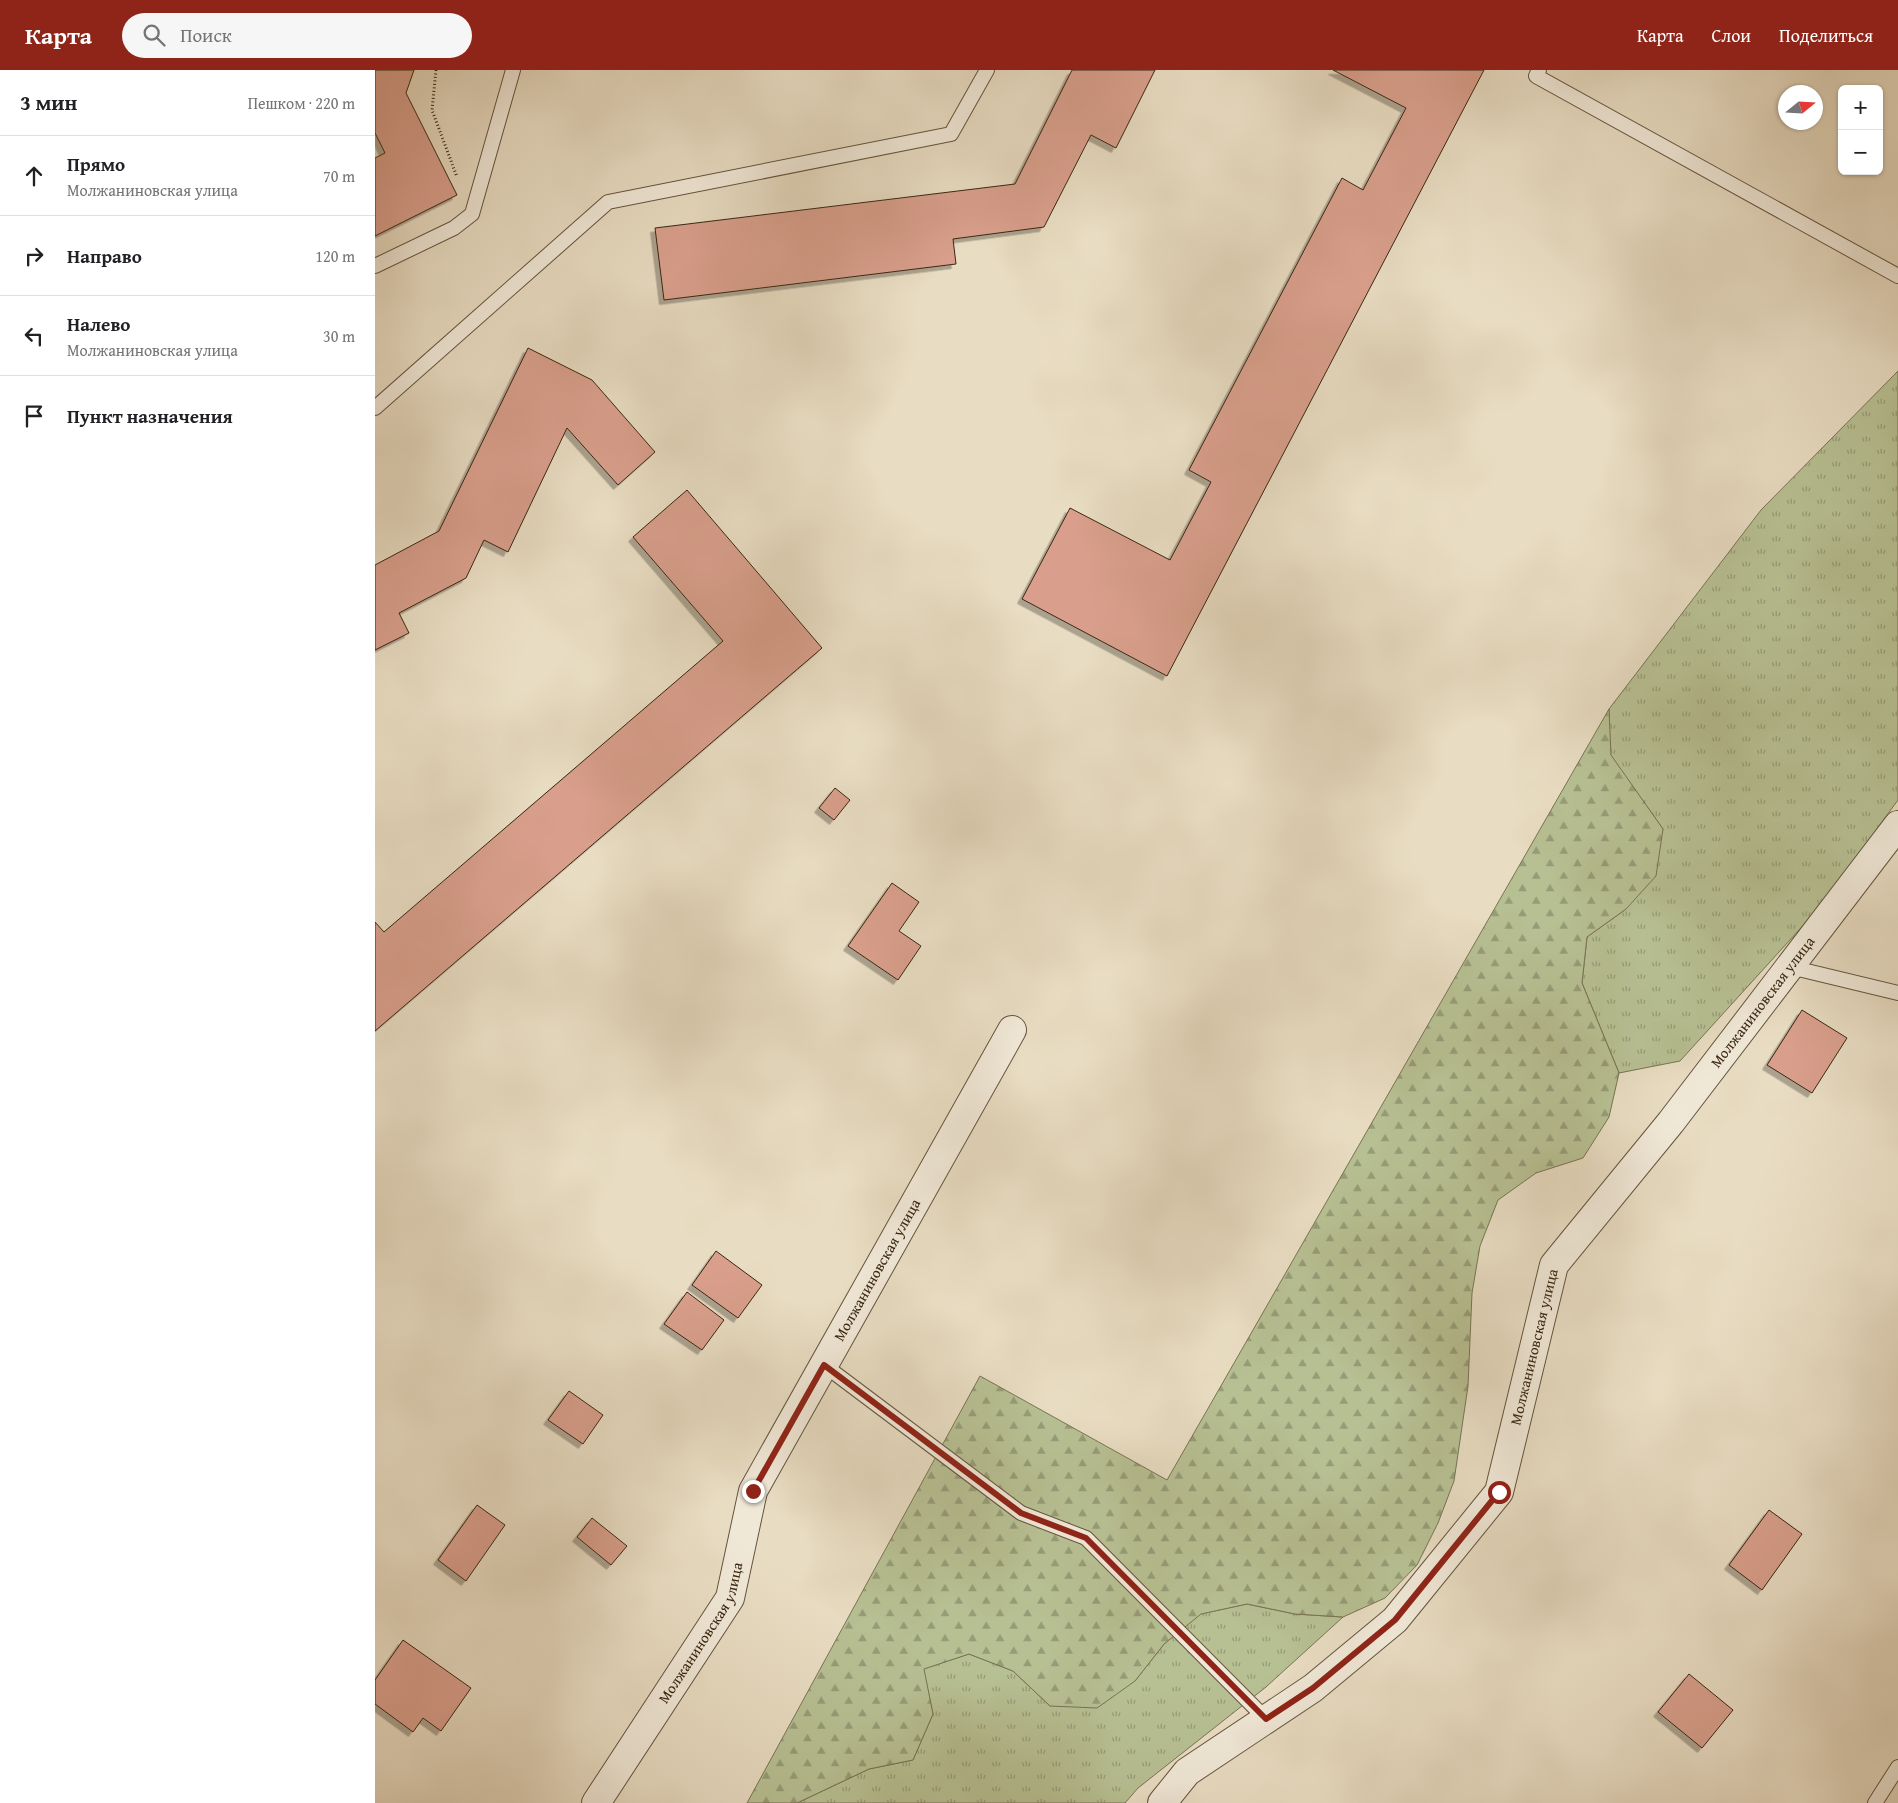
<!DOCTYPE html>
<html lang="ru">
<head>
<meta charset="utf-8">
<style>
	:root { --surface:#fff; --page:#f6f6f6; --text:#202124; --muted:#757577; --line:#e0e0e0; --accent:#8f2418 }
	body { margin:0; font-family:"Gentium Book Plus",serif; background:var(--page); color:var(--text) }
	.controls { position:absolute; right:15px; top:15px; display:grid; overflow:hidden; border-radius:8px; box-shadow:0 1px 4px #0004 }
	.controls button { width:45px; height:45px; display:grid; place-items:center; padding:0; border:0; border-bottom:1px solid var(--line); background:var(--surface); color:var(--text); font:25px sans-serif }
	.compass { position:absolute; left:1403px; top:15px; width:45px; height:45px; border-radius:50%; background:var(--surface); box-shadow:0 1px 4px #0004; rotate:72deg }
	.stop { position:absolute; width:15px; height:15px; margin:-11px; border:4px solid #8f2418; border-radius:50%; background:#fff }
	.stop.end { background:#8f2418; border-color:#fff; box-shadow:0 1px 5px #0008 }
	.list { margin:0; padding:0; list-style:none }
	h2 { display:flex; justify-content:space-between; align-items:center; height:65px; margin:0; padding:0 20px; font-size:21px }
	h2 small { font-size:16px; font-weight:400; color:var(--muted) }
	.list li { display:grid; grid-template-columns:32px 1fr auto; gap:15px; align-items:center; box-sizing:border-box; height:80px; padding:0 20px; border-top:1px solid var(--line) }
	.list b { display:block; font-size:19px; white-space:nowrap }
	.list p { margin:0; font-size:16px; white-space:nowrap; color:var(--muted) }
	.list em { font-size:16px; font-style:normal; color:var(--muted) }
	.icon { flex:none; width:28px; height:28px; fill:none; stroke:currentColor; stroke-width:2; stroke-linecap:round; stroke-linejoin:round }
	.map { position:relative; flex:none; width:1523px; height:1733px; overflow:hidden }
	header { display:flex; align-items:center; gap:30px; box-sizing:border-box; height:70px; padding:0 25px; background:var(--accent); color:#fff }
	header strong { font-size:24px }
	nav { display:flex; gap:28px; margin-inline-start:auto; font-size:18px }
	.search { width:350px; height:45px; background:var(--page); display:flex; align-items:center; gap:12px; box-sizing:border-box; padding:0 18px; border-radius:28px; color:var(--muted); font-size:19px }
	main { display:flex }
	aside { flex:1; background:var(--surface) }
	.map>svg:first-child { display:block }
	.grass { fill:url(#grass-tufts); stroke:#787452 }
	.forest { fill:url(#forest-firs); stroke:#787452 }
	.building { fill:#d99f8c; stroke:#392712; filter:url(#shadow) }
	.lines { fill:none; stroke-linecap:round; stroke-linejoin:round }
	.service-casing { stroke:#65543e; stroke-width:16 }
	.minor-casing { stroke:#65543e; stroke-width:30 }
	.path { stroke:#392712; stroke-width:3; stroke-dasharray:1 2.5; stroke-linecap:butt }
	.service { stroke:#f0e8d7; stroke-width:14 }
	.minor { stroke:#f0e8d7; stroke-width:28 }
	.route { stroke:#8f2418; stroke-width:6 }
	.labels { text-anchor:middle; stroke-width:4; stroke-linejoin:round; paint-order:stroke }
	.street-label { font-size:15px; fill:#392712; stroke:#f0e8d7 }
</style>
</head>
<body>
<header>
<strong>Карта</strong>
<div class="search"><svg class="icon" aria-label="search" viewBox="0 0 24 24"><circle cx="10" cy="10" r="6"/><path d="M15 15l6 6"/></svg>Поиск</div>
<nav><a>Карта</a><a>Слои</a><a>Поделиться</a></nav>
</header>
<main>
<aside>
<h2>3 мин<small>Пешком · 220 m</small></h2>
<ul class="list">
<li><svg class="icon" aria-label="ahead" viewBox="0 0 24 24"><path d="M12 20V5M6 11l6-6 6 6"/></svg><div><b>Прямо</b><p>Молжаниновская улица</p></div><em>70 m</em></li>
<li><svg class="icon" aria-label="right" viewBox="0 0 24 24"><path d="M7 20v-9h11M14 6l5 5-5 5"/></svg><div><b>Направо</b></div><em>120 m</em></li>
<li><svg class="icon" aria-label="left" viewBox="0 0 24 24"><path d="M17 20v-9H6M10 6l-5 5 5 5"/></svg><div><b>Налево</b><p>Молжаниновская улица</p></div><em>30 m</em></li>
<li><svg class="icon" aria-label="arrive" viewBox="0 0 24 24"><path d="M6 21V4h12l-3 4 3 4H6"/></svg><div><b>Пункт назначения</b></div></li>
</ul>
</aside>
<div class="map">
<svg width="1523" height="1733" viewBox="0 0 1523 1733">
	<defs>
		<pattern id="grass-tufts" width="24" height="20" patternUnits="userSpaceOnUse" patternTransform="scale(1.25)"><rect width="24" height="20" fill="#b7c093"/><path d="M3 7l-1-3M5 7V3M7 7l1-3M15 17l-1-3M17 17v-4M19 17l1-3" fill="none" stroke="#969c77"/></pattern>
		<pattern id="forest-firs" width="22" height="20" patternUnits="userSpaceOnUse" patternTransform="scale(1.25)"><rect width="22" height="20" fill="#b7c093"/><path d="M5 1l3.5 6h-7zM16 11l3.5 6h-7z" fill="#969c77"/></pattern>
		<filter id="shadow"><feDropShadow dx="-4.5" dy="4.5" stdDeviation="0" flood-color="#0004"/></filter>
	</defs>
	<rect width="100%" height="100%" fill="#e8dcc2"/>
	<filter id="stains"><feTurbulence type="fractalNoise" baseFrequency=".004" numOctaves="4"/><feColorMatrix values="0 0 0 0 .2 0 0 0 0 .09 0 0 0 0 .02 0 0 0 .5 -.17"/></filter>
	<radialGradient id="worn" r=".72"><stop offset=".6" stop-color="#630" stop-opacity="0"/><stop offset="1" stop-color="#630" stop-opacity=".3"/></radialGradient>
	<path class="grass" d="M1523,301v429l-79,108 -139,153 -61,12 -37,-90 5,-46 39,-28 37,-80 -53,-74 -1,-46 152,-199z
		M872,1534l48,10 48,3 -77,70 -128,101 -13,15h-328l72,-34 44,-9 20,-46 -10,-45 46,-15 44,17 37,35 85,-25 29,-37 36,-30z"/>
	<path class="forest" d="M1234,639l2,46 52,74 -7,47 -30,33 -39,28 -5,46 37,90 -10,44 -26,41 -47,15 -38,27 -18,46 -8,47 -4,93 -14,95 -16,42 -21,42 -32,33 -42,19 -48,-3 -48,-10 -46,10 -37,30 -29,37 -38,27 -47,-2 -37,-35 -44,-17 -45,15 9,45 -20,46 -44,9 -72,34h-50l233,-427 187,104z"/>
	<path class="building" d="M0,0h39l-8,23 51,102 -82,41v-78l10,-5 -10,-20z
		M697,0h83l-39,78 -25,-13 -47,92 -91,12 3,25 -292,36 -9,-72 360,-44z
		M958,0h151l-317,606 -145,-77 48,-91 100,52 41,-78 -22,-12 153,-292 21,12 43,-82z
		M153,278l64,32 63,72 -37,33 -51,-57 -59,124 -24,-12 -18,38 -67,35 10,20 -34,17v-85l64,-34z
		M312,420l135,158 -447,383v-109l9,10 339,-291 -90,-104z
		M460,718l15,12 -16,20 -15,-12z
		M517,813l27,19 -20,29 22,15 -23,34 -50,-34z
		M1427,940l45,28 -35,55 -45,-28z
		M341,1181l46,34 -24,33 -46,-33z
		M312,1222l37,28 -22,30 -38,-26z
		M194,1321l34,24 -20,29 -35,-24z
		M102,1435l28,20 -39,56 -28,-21z
		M1394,1440l33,24 -40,56 -33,-25z
		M217,1448l35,28 -16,19 -34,-28z
		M28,1570l68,48 -30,43 -18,-13 -10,14 -38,-28v-24z
		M1314,1604l44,36 -31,38 -44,-36z"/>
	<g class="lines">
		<g class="service-casing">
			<path id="service" d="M1164,0l-3,6 362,200
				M0,196l79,-38 18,-14 41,-144
				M0,338l233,-206 343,-68 36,-64
				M1415,897l108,26
				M449,1295l197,148 65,25 180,181
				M1500,1733l23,-36"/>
		</g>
		<g class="minor-casing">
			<g id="minor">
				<path id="s1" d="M221,1733l134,-205 23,-107 259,-461"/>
				<path id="s2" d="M787,1733l25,-31 126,-84 82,-68 104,-128 55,-227 117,-143 227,-297"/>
			</g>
		</g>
		<path class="path" d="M61,0l-4,40 25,67"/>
		<use href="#service" class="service"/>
		<use href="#minor" class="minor"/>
	</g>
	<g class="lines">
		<path class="route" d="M378,1421l71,-126 197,148 65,25 180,181 47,-31 82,-68 104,-128"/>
	</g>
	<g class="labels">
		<g class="street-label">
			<text dy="5" stroke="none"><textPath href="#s2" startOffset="1032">Молжаниновская улица</textPath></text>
			<text dy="5" stroke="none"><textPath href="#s1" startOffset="608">Молжаниновская улица</textPath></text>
			<text dy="5" stroke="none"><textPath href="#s2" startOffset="612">Молжаниновская улица</textPath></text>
			<text dy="5" stroke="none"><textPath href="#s1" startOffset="201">Молжаниновская улица</textPath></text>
		</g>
	</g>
	<rect width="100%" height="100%" filter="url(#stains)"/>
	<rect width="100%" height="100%" fill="url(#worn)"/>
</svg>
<div class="controls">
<button>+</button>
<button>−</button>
</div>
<svg class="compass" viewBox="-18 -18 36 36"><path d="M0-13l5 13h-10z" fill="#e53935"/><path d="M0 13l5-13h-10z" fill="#757577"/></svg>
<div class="stop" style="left:1124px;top:1422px"></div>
<div class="stop end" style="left:378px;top:1421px"></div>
</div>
</main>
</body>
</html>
